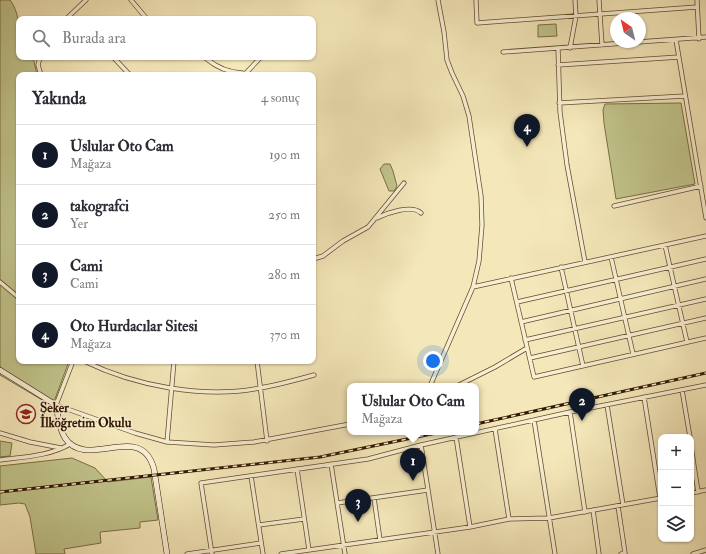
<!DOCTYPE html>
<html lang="tr">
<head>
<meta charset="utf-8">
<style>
	:root { --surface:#fff; --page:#f2f2f3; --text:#2b2b33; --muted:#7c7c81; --line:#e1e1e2; --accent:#111827 }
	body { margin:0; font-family:"IM FELL Double Pica",serif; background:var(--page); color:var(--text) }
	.controls { position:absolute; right:12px; bottom:12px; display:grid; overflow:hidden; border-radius:8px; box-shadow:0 1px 3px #0004 }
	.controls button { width:36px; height:36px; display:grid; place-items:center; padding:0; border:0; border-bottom:1px solid var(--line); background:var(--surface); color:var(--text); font:20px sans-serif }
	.compass { position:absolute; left:610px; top:12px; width:36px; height:36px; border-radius:50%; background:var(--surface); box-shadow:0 1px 3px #0004; rotate:325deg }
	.you { position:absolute; left:433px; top:361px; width:14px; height:14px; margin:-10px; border:3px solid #fff; border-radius:50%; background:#1a73e8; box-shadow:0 0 0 6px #1a73e833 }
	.badge { display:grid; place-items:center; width:26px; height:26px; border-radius:50%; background:var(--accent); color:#fff; font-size:13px; font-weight:700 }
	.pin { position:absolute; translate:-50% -33px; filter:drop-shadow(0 1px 2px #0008) }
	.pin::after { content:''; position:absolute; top:21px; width:14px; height:12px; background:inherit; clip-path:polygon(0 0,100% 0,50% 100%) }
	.popup { position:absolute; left:347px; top:383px; width:132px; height:52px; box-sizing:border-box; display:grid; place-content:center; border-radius:8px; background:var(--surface); filter:drop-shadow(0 1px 3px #0005); font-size:13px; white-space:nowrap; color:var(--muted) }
	.popup b { font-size:15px; color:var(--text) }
	.popup::after { content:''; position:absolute; left:50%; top:100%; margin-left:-8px; border:8px solid transparent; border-top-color:var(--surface) }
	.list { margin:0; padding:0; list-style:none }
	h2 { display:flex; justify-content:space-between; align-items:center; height:52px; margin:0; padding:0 16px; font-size:17px }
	h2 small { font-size:13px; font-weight:400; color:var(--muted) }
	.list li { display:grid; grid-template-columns:26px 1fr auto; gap:12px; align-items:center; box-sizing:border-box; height:60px; padding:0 16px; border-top:1px solid var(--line) }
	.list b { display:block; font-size:15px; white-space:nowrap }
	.list p { margin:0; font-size:13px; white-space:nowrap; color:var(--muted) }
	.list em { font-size:13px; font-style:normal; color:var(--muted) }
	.icon { flex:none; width:22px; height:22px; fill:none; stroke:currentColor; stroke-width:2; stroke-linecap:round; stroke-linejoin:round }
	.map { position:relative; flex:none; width:706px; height:554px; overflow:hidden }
	.search { position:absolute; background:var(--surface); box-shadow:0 1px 3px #0004; left:16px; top:16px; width:300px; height:44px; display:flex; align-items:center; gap:10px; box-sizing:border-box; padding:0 14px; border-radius:8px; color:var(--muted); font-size:15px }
	.panel { position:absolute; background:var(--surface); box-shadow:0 1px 3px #0004; left:16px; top:72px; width:300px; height:292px; border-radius:8px }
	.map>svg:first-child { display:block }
	.green { fill:#c1c48b; stroke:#7a6e46 }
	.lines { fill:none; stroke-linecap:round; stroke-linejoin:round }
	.street-casing { stroke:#634c2e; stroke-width:5 }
	.secondary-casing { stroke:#331800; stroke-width:6 }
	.street { stroke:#f8efd2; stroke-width:3.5 }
	.secondary { stroke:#f8efd2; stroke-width:5 }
	.rail-casing { stroke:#331800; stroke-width:3 }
	.rail { stroke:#f8efd2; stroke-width:1.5; stroke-dasharray:4.5; stroke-linecap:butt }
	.labels { text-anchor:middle; stroke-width:3; stroke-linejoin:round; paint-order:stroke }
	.poi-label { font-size:13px; font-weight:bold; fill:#331800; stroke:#f8efd2; text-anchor:start }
</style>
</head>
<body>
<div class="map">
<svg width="706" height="554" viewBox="0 0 706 554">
	<rect width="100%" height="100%" fill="#f4e7b9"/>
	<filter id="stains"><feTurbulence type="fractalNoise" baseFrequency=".005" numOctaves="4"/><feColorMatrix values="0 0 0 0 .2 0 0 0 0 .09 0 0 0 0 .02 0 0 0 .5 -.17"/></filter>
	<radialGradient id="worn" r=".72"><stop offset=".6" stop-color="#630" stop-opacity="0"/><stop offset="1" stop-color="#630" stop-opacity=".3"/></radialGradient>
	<path class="green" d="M0,0h10c12,16 9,38 9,57h14l4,18h-18v286h50l-14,38 -6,5 -49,-29z
		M556,24l1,12 -19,1v-12z
		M681,103l14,81 -79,15 -12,-76 -1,-13 2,-6z
		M384,164h6l3,7 4,15 -3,5h-5l-9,-22z
		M0,441l12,2 -2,13 -10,1z
		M72,458l23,10 13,14 43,-5 7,43 -18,2v6l-40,4 1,11 -37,6 1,5h-29l-6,-37 -5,-13 -6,-1 -19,2v-39z"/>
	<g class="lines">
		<g class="street-casing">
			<path id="street" d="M131,0l16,19
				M476,0l1,23 220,-16
				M599,0l3,45
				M697,0l2,39
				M66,19l20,-19
				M676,40l30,178
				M558,48l2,64 7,53 18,97
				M570,48l6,-32 -1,-16
				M503,52l203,-15
				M40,57l-2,8 3,10
				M113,57l17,18
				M204,57c8,6 16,12 26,14 6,2 14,1 19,4
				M558,65l121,-8
				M246,73l15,-16
				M559,103l126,-7
				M614,206l87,-20
				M377,218c10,-5 35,-14 44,-5
				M665,245l22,97
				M611,257l22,97
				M313,259l10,-3 20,-15 25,-14 36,-44
				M561,267l22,99
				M511,278l23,99 172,-39
				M0,282l19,16
				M473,287l233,-51
				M517,302l189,-43
				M521,322l185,-43
				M525,340l181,-41
				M530,358l176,-40
				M73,361l-17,44 79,28 32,9 16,1 31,2 40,-3 96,-18
				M84,361c51,25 120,38 176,27 18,-3 36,-8 54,-13
				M257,361l10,80
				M430,386l43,-99 6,-26 3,-36 -1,-29 -12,-80 -6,-20 -11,-23 -5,-13 -3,-28 -6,-32
				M457,386l38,-19 32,-19
				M682,390l8,47
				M644,397l16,101
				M607,405l16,100
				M570,412l15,100
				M534,420l21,134
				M495,429l14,90
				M0,433l30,9 31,6
				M456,437l14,90
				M167,442l7,-81
				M421,445l17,109
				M691,446l7,46
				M0,460c23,-3 50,-4 70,-16
				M331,464l14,90
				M297,469l12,81
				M251,476l12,78
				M691,493l15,-3
				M374,498l6,42
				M337,503l91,-13
				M618,506l7,47 -4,1
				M593,510l6,44
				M259,525l45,-6
				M187,554l74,-11
				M212,554l-11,-71 167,-24 53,-14 149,-33 136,-27
				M281,554l189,-27 39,-8 40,-1 112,-20
				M693,554l13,-4"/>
		</g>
		<g class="secondary-casing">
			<path id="secondary" d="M0,370l56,35c2,11 3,24 9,33 22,33 76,-18 89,31l13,85"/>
		</g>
		<use href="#street" class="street"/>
		<use href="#secondary" class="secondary"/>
		<g class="rail-casing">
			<path id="rail" d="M476,424l230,-51
				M0,492l320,-35 121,-25"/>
		</g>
		<use href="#rail" class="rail"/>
	</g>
	<defs>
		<g id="school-ring" transform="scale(1)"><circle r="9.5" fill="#f8efd2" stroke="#8f2418" stroke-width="1.5"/><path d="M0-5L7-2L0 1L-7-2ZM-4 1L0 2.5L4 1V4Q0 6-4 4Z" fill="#8f2418"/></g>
	</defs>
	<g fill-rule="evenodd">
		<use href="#school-ring" x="26" y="414"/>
	</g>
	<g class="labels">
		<g class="poi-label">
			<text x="40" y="412">Şeker<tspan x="40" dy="15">İlköğretim Okulu</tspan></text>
		</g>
	</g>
	<rect width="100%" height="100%" filter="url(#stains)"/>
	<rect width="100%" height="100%" fill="url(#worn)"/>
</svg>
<div class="controls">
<button>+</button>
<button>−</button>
<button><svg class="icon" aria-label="layers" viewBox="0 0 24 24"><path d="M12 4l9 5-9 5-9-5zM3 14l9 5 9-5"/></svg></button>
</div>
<svg class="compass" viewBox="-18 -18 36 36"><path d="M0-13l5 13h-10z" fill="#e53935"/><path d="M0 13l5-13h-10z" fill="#7c7c81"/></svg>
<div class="you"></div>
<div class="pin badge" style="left:413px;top:481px">1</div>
<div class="popup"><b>Uslular Oto Cam</b>Mağaza</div>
<div class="pin badge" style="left:582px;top:421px">2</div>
<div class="pin badge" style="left:358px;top:522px">3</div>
<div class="pin badge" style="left:527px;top:147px">4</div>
<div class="search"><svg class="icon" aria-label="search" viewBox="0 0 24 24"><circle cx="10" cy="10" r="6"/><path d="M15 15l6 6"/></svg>Burada ara</div>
<section class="panel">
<h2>Yakında<small>4 sonuç</small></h2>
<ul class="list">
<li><span class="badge">1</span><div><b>Uslular Oto Cam</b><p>Mağaza</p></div><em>190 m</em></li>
<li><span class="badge">2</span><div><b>takografci</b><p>Yer</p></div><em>250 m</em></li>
<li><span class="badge">3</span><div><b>Cami</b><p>Cami</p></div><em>280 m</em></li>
<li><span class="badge">4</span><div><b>Oto Hurdacılar Sitesi</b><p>Mağaza</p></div><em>370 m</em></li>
</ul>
</section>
</div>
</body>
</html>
